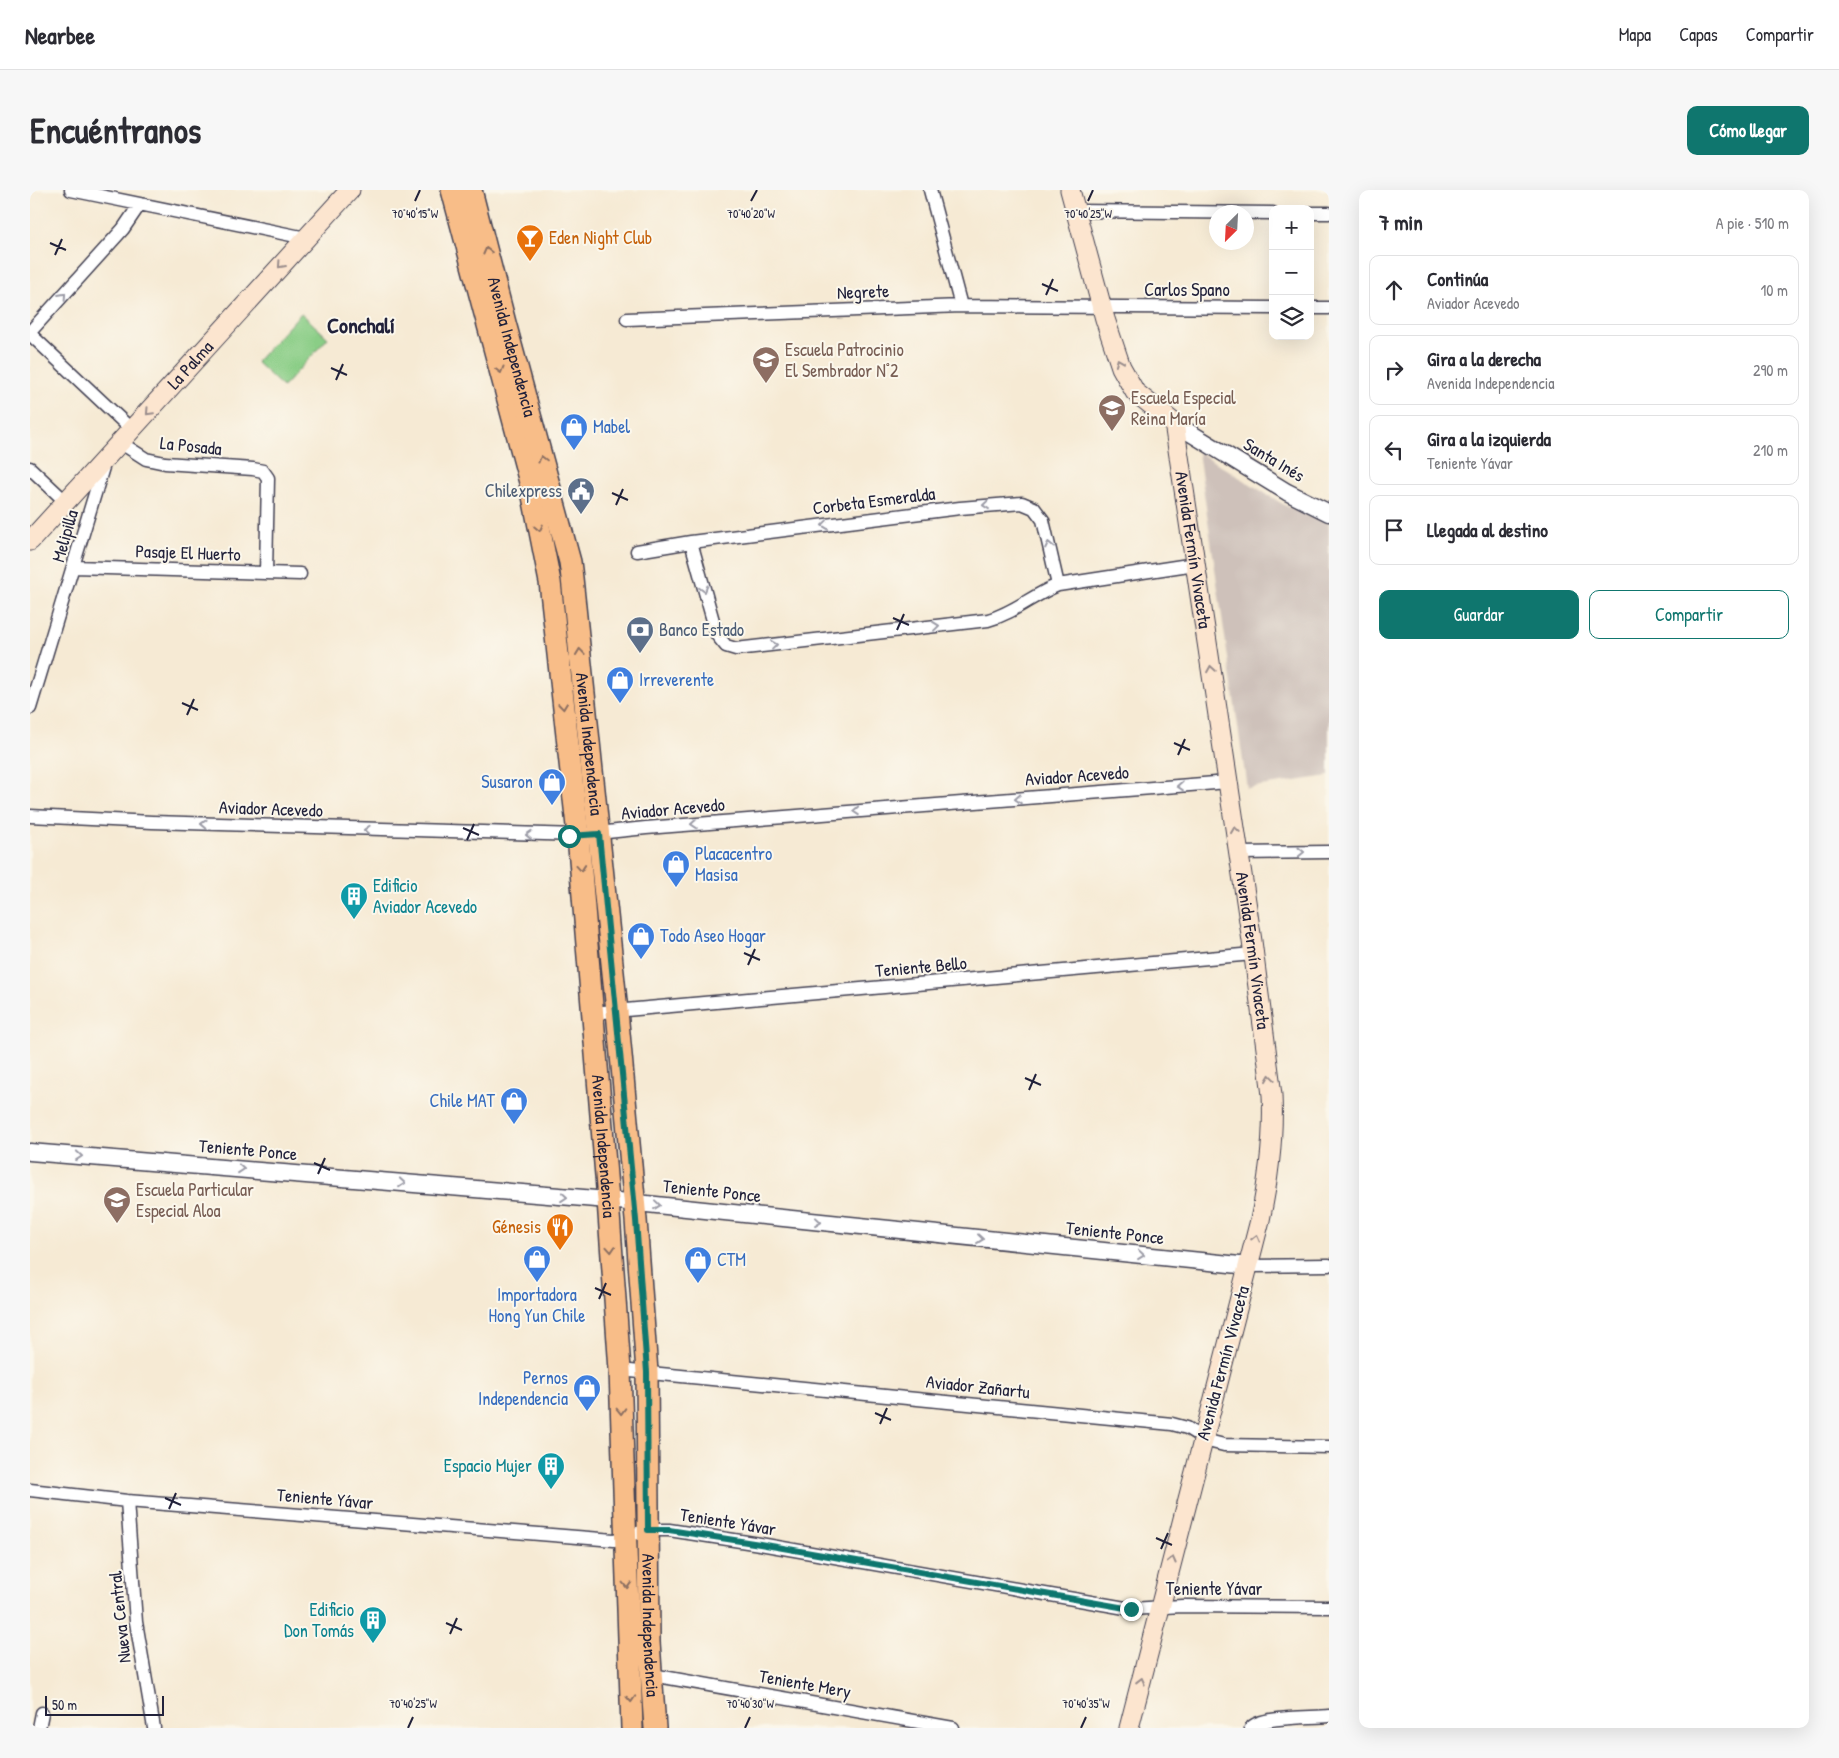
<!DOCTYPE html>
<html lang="es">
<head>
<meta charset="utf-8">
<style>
	:root { --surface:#fff; --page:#f7f7f7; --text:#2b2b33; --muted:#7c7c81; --line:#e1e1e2; --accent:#0f766e }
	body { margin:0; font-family:"Patrick Hand",sans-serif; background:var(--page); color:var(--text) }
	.controls { position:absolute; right:15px; top:15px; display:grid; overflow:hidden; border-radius:10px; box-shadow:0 5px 20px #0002 }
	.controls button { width:45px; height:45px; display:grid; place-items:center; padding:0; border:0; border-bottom:1px solid var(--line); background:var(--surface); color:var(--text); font:25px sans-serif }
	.compass { position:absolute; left:1179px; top:15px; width:45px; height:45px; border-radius:50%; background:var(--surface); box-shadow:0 5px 20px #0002; rotate:204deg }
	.scale { position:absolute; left:15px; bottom:12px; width:119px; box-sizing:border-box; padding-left:5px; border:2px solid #22223b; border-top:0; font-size:14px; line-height:18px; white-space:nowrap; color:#22223b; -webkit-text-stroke:4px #fbf7ec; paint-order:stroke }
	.stop { position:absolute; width:15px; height:15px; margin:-11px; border:4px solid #0f766e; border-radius:50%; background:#fff }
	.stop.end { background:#0f766e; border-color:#fff; box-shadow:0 1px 5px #0008 }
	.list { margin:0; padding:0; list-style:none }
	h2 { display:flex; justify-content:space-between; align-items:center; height:65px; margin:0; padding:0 20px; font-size:21px }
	h2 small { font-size:16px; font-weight:400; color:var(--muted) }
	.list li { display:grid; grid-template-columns:32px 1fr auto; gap:15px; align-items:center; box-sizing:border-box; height:70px; margin:0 10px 10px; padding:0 10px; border:1px solid var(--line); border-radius:10px }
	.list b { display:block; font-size:19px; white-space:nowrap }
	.list p { margin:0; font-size:16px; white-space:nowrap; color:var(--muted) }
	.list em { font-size:16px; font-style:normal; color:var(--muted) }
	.actions { display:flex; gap:10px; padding:15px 20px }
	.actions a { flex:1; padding:11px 0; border:1px solid var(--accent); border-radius:10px; text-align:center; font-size:18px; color:var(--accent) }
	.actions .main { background:var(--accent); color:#fff }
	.icon { flex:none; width:28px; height:28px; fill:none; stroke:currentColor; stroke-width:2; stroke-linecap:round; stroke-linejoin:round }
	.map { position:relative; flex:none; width:1299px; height:1538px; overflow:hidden; border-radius:10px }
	header { display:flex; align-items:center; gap:30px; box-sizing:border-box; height:70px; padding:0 25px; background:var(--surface); border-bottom:1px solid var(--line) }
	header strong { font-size:24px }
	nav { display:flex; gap:28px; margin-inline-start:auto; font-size:18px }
	.intro { display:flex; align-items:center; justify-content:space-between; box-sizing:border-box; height:120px; padding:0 30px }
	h1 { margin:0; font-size:35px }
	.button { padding:12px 22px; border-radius:10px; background:var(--accent); color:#fff; font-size:18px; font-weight:700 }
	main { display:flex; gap:30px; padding:0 30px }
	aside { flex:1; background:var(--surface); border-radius:10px; box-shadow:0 5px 20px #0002 }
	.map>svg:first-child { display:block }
	.industrial { fill:#cec1ba }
	.green { fill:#8acd86; stroke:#567860 }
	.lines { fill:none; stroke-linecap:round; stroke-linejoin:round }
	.minor-casing { stroke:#424052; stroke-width:15 }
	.tertiary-casing { stroke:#424052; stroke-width:19 }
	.secondary-casing { stroke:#424052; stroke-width:21 }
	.primary-casing { stroke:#424052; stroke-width:24 }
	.minor { stroke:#fff; stroke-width:12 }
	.tertiary { stroke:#fff; stroke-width:16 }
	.secondary { stroke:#fce5cf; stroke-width:19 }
	.primary { stroke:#f8bd88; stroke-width:21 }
	.oneway { stroke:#8d7062 }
	.oneway2 { stroke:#9a8d8c }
	.oneway3 { stroke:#9c9ca7 }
	.route { stroke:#0f766e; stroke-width:6 }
	.ticks { fill:none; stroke:#22223b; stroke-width:2 }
	.labels { text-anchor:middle; stroke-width:4; stroke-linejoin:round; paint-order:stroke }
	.food-label { font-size:18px; fill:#c56008; stroke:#fbf7ec; text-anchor:start }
	.street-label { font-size:18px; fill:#22223b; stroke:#fbf7ec }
	.education-label { font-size:18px; fill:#785e54; stroke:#fbf7ec; text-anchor:start }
	.shop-label { font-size:18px; fill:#366cbe; stroke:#fbf7ec; text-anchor:start }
	.service-label { font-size:18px; fill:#4e5e75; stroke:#fbf7ec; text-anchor:end }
	.culture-label { font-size:18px; fill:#0d838f; stroke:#fbf7ec; text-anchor:end }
	.district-label { font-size:22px; font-weight:bold; fill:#22223b; stroke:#fbf7ec }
	.ticks-label { font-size:12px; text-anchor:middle; fill:#22223b; stroke:#fbf7ec; stroke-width:4; stroke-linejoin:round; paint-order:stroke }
</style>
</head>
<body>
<header>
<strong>Nearbee</strong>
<nav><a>Mapa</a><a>Capas</a><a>Compartir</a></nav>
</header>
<div class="intro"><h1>Encuéntranos</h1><a class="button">Cómo llegar</a></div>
<main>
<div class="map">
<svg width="1299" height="1538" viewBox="0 0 1299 1538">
	<rect width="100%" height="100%" fill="#fbf7ec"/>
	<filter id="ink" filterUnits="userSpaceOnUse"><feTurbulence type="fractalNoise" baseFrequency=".02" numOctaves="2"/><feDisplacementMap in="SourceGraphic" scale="10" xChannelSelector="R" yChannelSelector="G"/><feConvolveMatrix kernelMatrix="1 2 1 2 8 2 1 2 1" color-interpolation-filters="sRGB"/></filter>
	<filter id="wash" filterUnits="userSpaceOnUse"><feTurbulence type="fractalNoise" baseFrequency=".0096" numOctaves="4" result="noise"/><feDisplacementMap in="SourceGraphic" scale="20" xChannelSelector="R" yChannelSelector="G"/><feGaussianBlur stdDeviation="1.12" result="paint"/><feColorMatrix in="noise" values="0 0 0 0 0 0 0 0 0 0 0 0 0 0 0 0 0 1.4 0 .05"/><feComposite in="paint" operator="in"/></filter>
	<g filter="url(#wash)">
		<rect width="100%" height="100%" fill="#f6ead4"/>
		<path class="industrial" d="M1168,262l88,54 43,18v252l-82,12z"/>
		<path class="green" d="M271,123l27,25 -45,49 -27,-25z"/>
	</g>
	<g filter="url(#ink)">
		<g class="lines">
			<g class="minor-casing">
				<path id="minor" d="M41,0l235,48
					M900,0l31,116
					M1046,21l197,2
					M1280,23h19
					M1280,118h19
					M597,129l334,-13 312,2
					M0,142l93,-103 17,-25
					M0,144l102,96
					M91,253l25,16 19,4 88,6 10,2 5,7 -2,95
					M0,278l36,34
					M661,352l26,93 9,11 10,3 252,-29c26,-7 45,-25 70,-35l137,-21
					M607,361l54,-9 269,-34 62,-5 12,5 9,12 15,65
					M44,377l226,7
					M0,518l74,-244
					M0,626l122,6 426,13 68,-7 582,-46
					M1209,663l90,-1
					M562,823l661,-59
					M1219,1076l80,-1
					M590,1180l552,54 15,4 21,13 16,4 105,2
					M0,1300l97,11 487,39 34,-10h21l91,14 371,65 51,-3 147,1
					M97,1311l9,121 18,106
					M622,1485l301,53
					M9,1538l3,-15
					M1221,1538c8,-12 62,-10 78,-12"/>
			</g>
			<g class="tertiary-casing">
				<path id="tertiary" d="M1144,233l113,69 42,21
					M0,962l578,48 641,66"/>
			</g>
			<g class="secondary-casing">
				<g id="secondary">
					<path id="s1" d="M1040,0l35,129 16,48 14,25 39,31 78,518 20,154c2,42 -3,83 -12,125l-131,508"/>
					<path id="s2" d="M0,351l320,-351"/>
				</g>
			</g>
			<g class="primary-casing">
				<g id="primary">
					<path id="s3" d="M422,0l79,296 19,96 28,253 30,365 12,170 12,358"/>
					<path id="s4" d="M441,0l34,133 65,239 2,16 45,433 19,209 11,152 2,270 6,86"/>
				</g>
			</g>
			<use href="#minor" class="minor"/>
			<use href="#tertiary" class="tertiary"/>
			<use href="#secondary" class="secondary"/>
			<use href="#primary" class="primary"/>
		</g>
		<defs><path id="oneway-chevron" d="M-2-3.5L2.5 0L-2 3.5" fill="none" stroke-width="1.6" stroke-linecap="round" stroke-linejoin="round" transform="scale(1.25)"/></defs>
		<g class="oneway">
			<use href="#oneway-chevron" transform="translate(457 61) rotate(-104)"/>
			<use href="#oneway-chevron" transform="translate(470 180) rotate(75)"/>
			<use href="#oneway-chevron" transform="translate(512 269) rotate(-105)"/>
			<use href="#oneway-chevron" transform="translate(509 338) rotate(78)"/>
			<use href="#oneway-chevron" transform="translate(550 462) rotate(-96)"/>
			<use href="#oneway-chevron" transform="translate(533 516) rotate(84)"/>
			<use href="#oneway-chevron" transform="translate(551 678) rotate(85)"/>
			<use href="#oneway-chevron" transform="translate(581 1059) rotate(86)"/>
			<use href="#oneway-chevron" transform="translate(591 1221) rotate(88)"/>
			<use href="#oneway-chevron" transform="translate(597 1395) rotate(88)"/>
			<use href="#oneway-chevron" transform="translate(601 1509) rotate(87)"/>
		</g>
		<g class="oneway2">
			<use href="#oneway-chevron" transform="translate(251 75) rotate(132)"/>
			<use href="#oneway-chevron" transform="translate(1089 172) rotate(-112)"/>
			<use href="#oneway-chevron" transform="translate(119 222) rotate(133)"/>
			<use href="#oneway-chevron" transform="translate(1181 479) rotate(-99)"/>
			<use href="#oneway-chevron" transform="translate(1205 640) rotate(-98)"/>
			<use href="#oneway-chevron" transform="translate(1240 888) rotate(-98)"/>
			<use href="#oneway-chevron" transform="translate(1226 1048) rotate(-76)"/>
			<use href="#oneway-chevron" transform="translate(1142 1370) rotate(-76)"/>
			<use href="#oneway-chevron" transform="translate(1111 1491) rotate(-76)"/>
		</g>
		<g class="oneway3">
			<use href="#oneway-chevron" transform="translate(33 106) rotate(-48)"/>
			<use href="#oneway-chevron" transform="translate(956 315) rotate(174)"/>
			<use href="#oneway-chevron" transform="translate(795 335) rotate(173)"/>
			<use href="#oneway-chevron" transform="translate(1019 355) rotate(-102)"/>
			<use href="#oneway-chevron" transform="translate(674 399) rotate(75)"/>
			<use href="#oneway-chevron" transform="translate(906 436) rotate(-7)"/>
			<use href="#oneway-chevron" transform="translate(744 455) rotate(-7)"/>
			<use href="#oneway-chevron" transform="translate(1150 596) rotate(176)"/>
			<use href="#oneway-chevron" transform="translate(988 609) rotate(176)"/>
			<use href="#oneway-chevron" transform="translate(826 621) rotate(176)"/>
			<use href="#oneway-chevron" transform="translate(174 634) rotate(-178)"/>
			<use href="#oneway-chevron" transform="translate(664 634) rotate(176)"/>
			<use href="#oneway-chevron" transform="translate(337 640) rotate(-178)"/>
			<use href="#oneway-chevron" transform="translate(499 645) rotate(-178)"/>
			<use href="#oneway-chevron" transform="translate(1271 662) rotate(-1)"/>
			<use href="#oneway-chevron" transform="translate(49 966) rotate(5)"/>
			<use href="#oneway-chevron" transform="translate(211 979) rotate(5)"/>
			<use href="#oneway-chevron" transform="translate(372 993) rotate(5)"/>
			<use href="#oneway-chevron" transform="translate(534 1007) rotate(5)"/>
			<use href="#oneway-chevron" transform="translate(627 1015) rotate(6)"/>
			<use href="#oneway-chevron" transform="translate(788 1032) rotate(6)"/>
			<use href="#oneway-chevron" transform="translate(950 1049) rotate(6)"/>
			<use href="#oneway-chevron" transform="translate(1111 1065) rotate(6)"/>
		</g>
	</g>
	<g class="lines" filter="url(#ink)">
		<path class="route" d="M539,646l30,-2 37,386 11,152 1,158h21l91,14 371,65"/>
	</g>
	<path class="ticks" d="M385,11l5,-11M721,11l6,-11M1058,11l5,-11M20,53l16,7M25,65l7,-16M1012,94l16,7M1016,105l7,-16M301,178l16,7M306,190l7,-16M582,303l16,7M586,315l7,-16M863,428l16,7M867,440l7,-16M152,513l16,7M157,525l7,-16M1144,553l16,7M1148,565l7,-16M433,638l16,7M437,650l7,-16M714,763l16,7M718,775l7,-16M995,888l16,7M999,900l7,-16M284,973l16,7M288,984l7,-16M565,1098l16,7M569,1109l7,-16M845,1223l16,7M850,1234l7,-16M135,1308l16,7M139,1319l7,-16M1126,1348l16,7M1131,1359l7,-16M416,1433l16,7M420,1444l7,-16M378,1538l5,-11M715,1538l5,-11M1051,1538l5,-11"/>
	<defs>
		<g id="bar-pin" transform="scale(1.4375)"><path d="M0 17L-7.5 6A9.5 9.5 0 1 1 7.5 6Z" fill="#e8710a" stroke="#fbf7ec"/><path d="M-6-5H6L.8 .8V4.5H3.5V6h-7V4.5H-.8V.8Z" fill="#fff"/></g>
		<g id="school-pin" transform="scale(1.4375)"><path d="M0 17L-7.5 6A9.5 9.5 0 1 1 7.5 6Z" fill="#8d6e63" stroke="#fbf7ec"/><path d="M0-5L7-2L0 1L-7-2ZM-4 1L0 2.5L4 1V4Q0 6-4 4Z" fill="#fff"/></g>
		<g id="shop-pin" transform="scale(1.4375)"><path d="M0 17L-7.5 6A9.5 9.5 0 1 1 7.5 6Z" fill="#3f7fe0" stroke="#fbf7ec"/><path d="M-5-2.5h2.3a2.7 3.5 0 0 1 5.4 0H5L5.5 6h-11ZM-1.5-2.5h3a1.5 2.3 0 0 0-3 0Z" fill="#fff"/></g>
		<g id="civic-pin" transform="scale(1.4375)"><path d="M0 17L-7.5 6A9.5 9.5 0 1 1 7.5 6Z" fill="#5c6f8a" stroke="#fbf7ec"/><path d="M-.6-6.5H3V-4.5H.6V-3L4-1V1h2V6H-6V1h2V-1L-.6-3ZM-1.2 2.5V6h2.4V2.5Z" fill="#fff"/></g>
		<g id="bank-pin" transform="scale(1.4375)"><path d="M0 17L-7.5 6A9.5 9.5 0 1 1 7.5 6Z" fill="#5c6f8a" stroke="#fbf7ec"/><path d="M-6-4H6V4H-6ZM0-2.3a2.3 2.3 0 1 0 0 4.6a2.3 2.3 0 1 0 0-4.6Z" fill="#fff"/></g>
		<g id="building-pin" transform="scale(1.4375)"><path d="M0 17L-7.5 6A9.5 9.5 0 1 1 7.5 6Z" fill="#0f9aa8" stroke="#fbf7ec"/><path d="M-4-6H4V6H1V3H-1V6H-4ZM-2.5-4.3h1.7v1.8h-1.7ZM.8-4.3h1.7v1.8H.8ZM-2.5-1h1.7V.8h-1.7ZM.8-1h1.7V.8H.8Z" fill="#fff"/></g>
		<g id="restaurant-pin" transform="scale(1.4375)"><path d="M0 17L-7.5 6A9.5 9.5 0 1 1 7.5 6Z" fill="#e8710a" stroke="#fbf7ec"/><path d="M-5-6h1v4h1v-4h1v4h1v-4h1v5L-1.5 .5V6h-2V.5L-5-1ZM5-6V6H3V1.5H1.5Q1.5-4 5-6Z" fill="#fff"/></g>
	</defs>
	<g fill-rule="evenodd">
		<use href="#bar-pin" x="500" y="48"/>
		<use href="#school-pin" x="736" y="170"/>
		<use href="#school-pin" x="1082" y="218"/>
		<use href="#shop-pin" x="544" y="237"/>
		<use href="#civic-pin" x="551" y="301"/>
		<use href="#bank-pin" x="610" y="440"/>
		<use href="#shop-pin" x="590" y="490"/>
		<use href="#shop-pin" x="522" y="592"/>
		<use href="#shop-pin" x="646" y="674"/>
		<use href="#building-pin" x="324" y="706"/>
		<use href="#shop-pin" x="611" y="746"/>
		<use href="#shop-pin" x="484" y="911"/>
		<use href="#school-pin" x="87" y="1010"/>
		<use href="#restaurant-pin" x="530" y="1037"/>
		<use href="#shop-pin" x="507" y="1069"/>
		<use href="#shop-pin" x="668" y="1070"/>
		<use href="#shop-pin" x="557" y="1198"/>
		<use href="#building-pin" x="521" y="1276"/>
		<use href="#building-pin" x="343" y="1430"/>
	</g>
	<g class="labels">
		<g class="food-label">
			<text x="519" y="54">Eden Night Club</text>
			<text x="511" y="1043" text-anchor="end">Génesis</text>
		</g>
		<g class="street-label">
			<text x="1157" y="106">Carlos Spano</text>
			<text transform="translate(833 102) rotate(-2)" y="6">Negrete</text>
			<text dy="6" stroke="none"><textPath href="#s4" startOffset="162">Avenida Independencia</textPath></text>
			<text dy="6" stroke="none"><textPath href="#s2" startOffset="238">La Palma</textPath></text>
			<text transform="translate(161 256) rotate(6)" y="6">La Posada</text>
			<text transform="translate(1244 270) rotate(31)" y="6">Santa Inés</text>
			<text transform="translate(844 311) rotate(-7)" y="6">Corbeta Esmeralda</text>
			<text transform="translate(35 346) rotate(-74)" y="6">Melipilla</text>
			<text dy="6" stroke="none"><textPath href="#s1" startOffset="391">Avenida Fermín Vivaceta</textPath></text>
			<text transform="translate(158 363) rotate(2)" y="6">Pasaje El Huerto</text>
			<text dy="6" stroke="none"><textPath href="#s4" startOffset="568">Avenida Independencia</textPath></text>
			<text transform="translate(1047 586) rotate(-4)" y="6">Aviador Acevedo</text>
			<text transform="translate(241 619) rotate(2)" y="6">Aviador Acevedo</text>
			<text transform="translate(643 619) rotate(-5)" y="6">Aviador Acevedo</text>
			<text dy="6" stroke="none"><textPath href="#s1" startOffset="796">Avenida Fermín Vivaceta</textPath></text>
			<text transform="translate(891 777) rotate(-5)" y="6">Teniente Bello</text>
			<text dy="6" stroke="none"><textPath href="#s3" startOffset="971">Avenida Independencia</textPath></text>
			<text transform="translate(218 960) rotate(5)" y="6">Teniente Ponce</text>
			<text transform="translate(682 1001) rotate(6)" y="6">Teniente Ponce</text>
			<text transform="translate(1085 1043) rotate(6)" y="6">Teniente Ponce</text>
			<text transform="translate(1193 1173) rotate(-75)" y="6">Avenida Fermín Vivaceta</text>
			<text transform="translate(948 1197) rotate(6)" y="6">Aviador Zañartu</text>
			<text transform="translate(295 1309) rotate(5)" y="6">Teniente Yávar</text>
			<text transform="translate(698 1332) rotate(9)" y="6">Teniente Yávar</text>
			<text x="1184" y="1405">Teniente Yávar</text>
			<text transform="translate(90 1427) rotate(-96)" y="6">Nueva Central</text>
			<text dy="6" stroke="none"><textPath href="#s4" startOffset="1452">Avenida Independencia</textPath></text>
			<text transform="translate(775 1494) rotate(10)" y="6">Teniente Mery</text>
		</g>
		<g class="education-label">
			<text x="755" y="166">Escuela Patrocinio<tspan x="755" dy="21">El Sembrador N°2</tspan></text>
			<text x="1101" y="214">Escuela Especial<tspan x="1101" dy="21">Reina María</tspan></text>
			<text x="106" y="1006">Escuela Particular<tspan x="106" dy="21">Especial Aloa</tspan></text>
		</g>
		<g class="shop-label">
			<text x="563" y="243">Mabel</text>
			<text x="609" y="496">Irreverente</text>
			<text x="503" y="598" text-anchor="end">Susaron</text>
			<text x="665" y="670">Placacentro<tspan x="665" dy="21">Masisa</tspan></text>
			<text x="630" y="752">Todo Aseo Hogar</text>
			<text x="465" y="917" text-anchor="end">Chile MAT</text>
			<text x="687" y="1076">CTM</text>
			<text x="507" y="1111" text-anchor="middle">Importadora<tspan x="507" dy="21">Hong Yun Chile</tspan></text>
			<text x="538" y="1194" text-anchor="end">Pernos<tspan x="538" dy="21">Independencia</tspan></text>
		</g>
		<g class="service-label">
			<text x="532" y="307">Chilexpress</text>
			<text x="629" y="446" text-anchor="start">Banco Estado</text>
		</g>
		<g class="culture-label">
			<text x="343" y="702" text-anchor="start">Edificio<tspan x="343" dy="21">Aviador Acevedo</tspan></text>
			<text x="502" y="1282">Espacio Mujer</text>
			<text x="324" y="1426">Edificio<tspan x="324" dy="21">Don Tomás</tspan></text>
		</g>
		<g class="district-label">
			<text x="331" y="143">Conchalí</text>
		</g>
	</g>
	<g class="ticks-label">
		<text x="385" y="28">70°40'15"W</text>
		<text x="721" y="28">70°40'20"W</text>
		<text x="1058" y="28">70°40'25"W</text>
		<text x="383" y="1518">70°40'25"W</text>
		<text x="720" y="1518">70°40'30"W</text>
		<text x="1056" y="1518">70°40'35"W</text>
	</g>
</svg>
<div class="controls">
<button>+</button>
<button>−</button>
<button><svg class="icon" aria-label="layers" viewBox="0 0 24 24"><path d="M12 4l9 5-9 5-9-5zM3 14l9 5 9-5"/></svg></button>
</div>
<svg class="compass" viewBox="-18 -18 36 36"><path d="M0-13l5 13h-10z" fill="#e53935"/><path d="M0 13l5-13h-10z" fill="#7c7c81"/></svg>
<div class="scale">50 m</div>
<div class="stop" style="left:539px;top:646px"></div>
<div class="stop end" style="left:1101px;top:1419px"></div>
</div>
<aside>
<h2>7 min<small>A pie · 510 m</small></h2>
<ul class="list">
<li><svg class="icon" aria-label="ahead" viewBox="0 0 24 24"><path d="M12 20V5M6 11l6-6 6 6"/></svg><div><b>Continúa</b><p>Aviador Acevedo</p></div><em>10 m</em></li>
<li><svg class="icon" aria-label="right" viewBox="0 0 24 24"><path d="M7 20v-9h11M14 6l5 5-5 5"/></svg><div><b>Gira a la derecha</b><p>Avenida Independencia</p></div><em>290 m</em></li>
<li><svg class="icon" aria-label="left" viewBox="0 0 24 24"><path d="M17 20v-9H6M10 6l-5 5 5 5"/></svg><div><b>Gira a la izquierda</b><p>Teniente Yávar</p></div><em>210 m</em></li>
<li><svg class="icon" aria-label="arrive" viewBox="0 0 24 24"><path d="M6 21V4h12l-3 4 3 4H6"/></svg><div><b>Llegada al destino</b></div></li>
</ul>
<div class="actions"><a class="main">Guardar</a><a>Compartir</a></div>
</aside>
</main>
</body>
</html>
